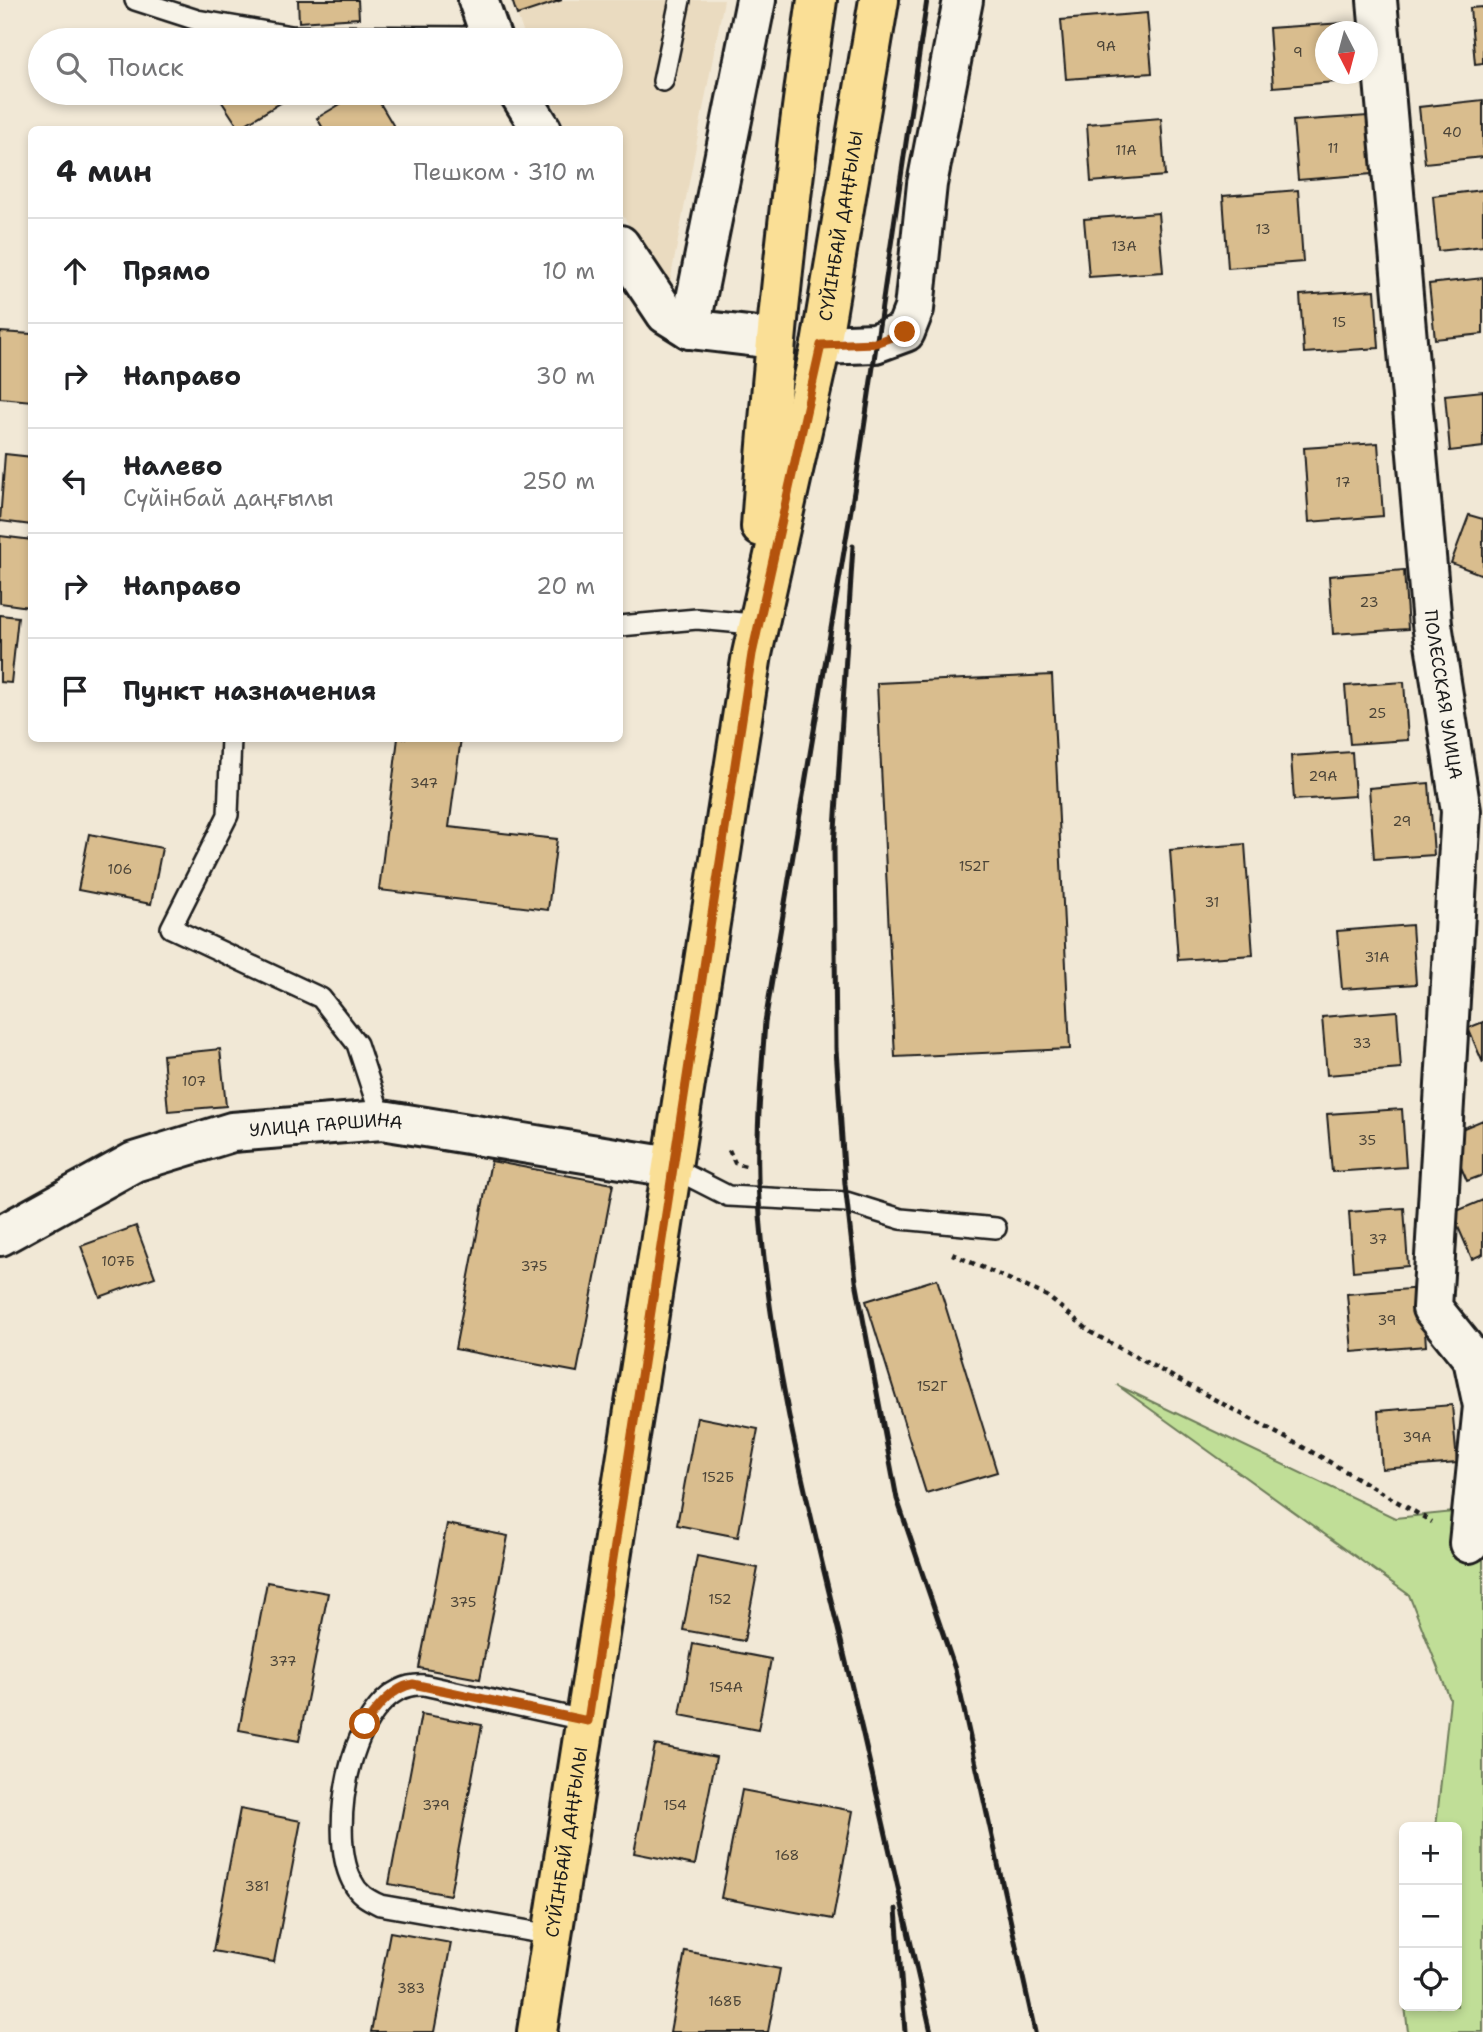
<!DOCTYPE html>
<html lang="ru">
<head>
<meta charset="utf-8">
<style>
	:root { --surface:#fff; --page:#f2f2f2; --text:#202124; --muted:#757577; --line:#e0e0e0 }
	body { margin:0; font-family:"Shantell Sans",sans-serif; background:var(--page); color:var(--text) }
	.controls { position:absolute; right:21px; bottom:21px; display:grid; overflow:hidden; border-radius:10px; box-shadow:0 4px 10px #0003 }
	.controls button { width:63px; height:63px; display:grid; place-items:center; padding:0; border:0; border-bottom:2px solid var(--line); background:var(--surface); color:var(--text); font:35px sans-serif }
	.compass { position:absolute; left:1315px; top:21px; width:63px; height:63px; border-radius:50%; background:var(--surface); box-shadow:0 4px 10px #0003; rotate:174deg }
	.stop { position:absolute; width:21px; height:21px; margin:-16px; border:5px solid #b45309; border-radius:50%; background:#fff }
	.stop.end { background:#b45309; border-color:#fff; box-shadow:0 2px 7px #0008 }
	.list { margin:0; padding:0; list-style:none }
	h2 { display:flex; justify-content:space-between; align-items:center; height:91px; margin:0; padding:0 28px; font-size:30px }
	h2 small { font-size:23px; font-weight:400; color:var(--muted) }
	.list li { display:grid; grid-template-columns:46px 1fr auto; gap:21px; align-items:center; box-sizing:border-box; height:105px; padding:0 28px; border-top:2px solid var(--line) }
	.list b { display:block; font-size:26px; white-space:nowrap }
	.list p { margin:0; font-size:23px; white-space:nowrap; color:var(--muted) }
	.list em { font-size:23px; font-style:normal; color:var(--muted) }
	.icon { flex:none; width:38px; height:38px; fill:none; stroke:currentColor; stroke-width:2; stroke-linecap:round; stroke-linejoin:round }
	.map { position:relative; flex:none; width:1483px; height:2032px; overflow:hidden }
	.search { position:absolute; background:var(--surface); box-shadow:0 4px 10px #0003; left:28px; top:28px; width:595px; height:77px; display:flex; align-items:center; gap:18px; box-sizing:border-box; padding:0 24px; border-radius:38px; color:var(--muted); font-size:26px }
	.panel { position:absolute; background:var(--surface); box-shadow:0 4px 10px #0003; left:28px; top:126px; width:595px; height:616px; border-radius:10px }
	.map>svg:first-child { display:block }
	.built { fill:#eadbc0 }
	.green { fill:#c0de97; stroke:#6e7d5a; stroke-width:2 }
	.building { fill:#d9bd8e; stroke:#1c1c1c; stroke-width:2 }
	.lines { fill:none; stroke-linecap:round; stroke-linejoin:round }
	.service-casing { stroke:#1c1c1c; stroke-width:24 }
	.minor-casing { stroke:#1c1c1c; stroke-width:44 }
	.tertiary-casing { stroke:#1c1c1c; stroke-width:44 }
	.primary-casing { stroke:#1c1c1c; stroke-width:44 }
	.path { stroke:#1c1c1c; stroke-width:4.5; stroke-dasharray:5 5; stroke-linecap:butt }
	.service { stroke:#f7f3e8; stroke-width:19 }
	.minor { stroke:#f7f3e8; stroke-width:38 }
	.tertiary { stroke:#f7f3e8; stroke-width:38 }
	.primary { stroke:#fadf96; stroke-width:38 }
	.rail { stroke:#1c1c1c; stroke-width:5 }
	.route { stroke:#b45309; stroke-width:9 }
	.labels { text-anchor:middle; stroke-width:5; stroke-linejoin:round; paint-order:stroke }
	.number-label { font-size:14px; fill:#4b4438 }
	.street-label { font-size:18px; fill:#1c1c1c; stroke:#f7f3e8 }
</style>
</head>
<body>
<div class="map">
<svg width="1483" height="2032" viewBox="0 0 1483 2032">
	<rect width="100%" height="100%" fill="#f1e8d6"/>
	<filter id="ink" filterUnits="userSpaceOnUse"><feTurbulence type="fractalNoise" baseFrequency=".0143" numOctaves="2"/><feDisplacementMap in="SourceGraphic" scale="14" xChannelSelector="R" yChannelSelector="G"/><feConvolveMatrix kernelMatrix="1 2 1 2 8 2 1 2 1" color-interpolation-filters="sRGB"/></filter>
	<g filter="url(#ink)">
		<path class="built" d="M512,0h212l-55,287 -49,-76v-81l-53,-1 -20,-36h64v-53h-85z"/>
		<path class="green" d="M1117,1385l278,133 88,-9v523h-75l-3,-26h52v-179h-21l14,-128 -41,-104z"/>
		<path class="building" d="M298,0h60l1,18 -60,4z
			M512,0h50l-45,15z
			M1483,7v56l-8,1 -5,-56z
			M1147,13l5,60 -86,6 -5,-59z
			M1343,23l1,9h-18v42h21l1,7 -75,6 -4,-59z
			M216,93h81l-58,35z
			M359,93h15l22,37h-72l-7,-12z
			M1483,100v57l-58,6 -6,-56z
			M1368,116l4,58 -74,6 -5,-59z
			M1161,118l4,58 -74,6 -4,-58z
			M1298,190l5,72 -75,6 -5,-72z
			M1483,190v56l-45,5 -5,-55z
			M1158,213l5,59 -74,5 -5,-58z
			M1483,278v56l-48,5 -6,-55z
			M1375,290l4,58 -75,5 -4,-58z
			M0,332l32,2v67l-32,-3z
			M1483,391v56l-33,4 -5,-56z
			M1378,443l5,73 -74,6 -5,-74z
			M5,454l27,3v68l-32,-4z
			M1469,515l14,4v56l-32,-12z
			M0,536l32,4 -3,67 -29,-4z
			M1404,570l4,59 -75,5 -4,-58z
			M0,615l18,2 -7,66 -11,-1z
			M1052,675l18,374 -175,8 -18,-374z
			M1404,682l4,58 -58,4 -5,-58z
			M398,738h63l-12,89 108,12 -9,71 -169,-20z
			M1352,752l3,44 -61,4 -3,-44z
			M1429,783l5,72 -60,4 -5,-71z
			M89,834l73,14 -11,56 -73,-14z
			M1245,844l8,111 -75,5 -8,-110z
			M1412,925l4,59 -74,5 -5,-58z
			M1397,1011l4,58 -74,6 -5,-58z
			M1483,1022v41l-15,-35z
			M220,1049l6,57 -58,5 -5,-56z
			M1402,1109l4,58 -74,5 -5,-58z
			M1483,1120v55l-16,6 -20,-46z
			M491,1161l122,23 -36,188 -122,-23z
			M1483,1200v54l-11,5 -20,-46z
			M1404,1208l4,58 -55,5 -4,-59z
			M136,1226l19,51 -55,20 -19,-51z
			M937,1279l60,193 -71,21 -60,-192z
			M1422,1288l4,58 -74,6 -5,-58z
			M1452,1405l5,58 -75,6 -4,-58z
			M697,1417l61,12 -20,108 -61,-12z
			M447,1524l61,12 -28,143 -61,-11z
			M697,1556l61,12 -14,73 -61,-11z
			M267,1582l61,11 -29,148 -60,-11z
			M693,1644l78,15 -13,71 -78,-15z
			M421,1714l61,11 -32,170 -61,-11z
			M655,1745l61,12 -21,108 -61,-12z
			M742,1790l111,21 -20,108 -112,-21z
			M240,1809l61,12 -27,141 -61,-11z
			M390,1932l61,11 -17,89h-63z
			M685,1951l95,18 -12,63h-98z"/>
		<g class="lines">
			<g class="service-casing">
				<path id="service" d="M135,0l62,20 94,16 199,1
					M663,81l17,-81
					M620,626l77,-7 56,5
					M231,738l-3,77 -57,113 150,70 36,46 25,76
					M671,1167l57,29 118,6 55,17 95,9
					M552,1935l-172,-30c-13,-6 -22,-11 -28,-24 -26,-50 0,-201 72,-196l164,36"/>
			</g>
			<g class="minor-casing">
				<g id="minor">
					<path d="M478,0l14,40"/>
					<path id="s1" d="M1377,0l55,624 29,187 -29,497 41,51 10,47 -14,137"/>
					<path d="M519,93l23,37"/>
					<path d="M620,245l46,69 24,15"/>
				</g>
			</g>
			<g class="tertiary-casing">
				<g id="tertiary">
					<path d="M756,0l-66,329 84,10"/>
					<path d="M821,345l54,-2 30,-11 9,-23 13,-125 36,-184"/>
					<path id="s2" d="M0,1236l134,-74 98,-30 150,-12 289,47"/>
				</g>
			</g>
			<g class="primary-casing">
				<g id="primary">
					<path d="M761,527c12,-177 30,-352 56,-527"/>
					<path id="s3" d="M537,2032l215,-1378 69,-309 58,-345"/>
				</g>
			</g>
			<path class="path" d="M729,1150l6,13 14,4
				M952,1254l95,42 45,37 229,124 111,65"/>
			<use href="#service" class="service"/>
			<use href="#minor" class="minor"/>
			<use href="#tertiary" class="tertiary"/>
			<use href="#primary" class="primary"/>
			<path class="rail" d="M927,0l-68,462 -94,560c-4,59 -10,120 -6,179 10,151 46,293 82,440 31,130 61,260 90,391
				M853,546l-19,300 2,203 9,135 11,97 41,218 58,170 80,363
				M896,1909l9,123"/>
		</g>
	</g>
	<g class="lines" filter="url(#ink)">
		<path class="route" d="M365,1724c13,-17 27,-36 48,-40l175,37 164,-1067 69,-309 54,-2 30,-11"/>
	</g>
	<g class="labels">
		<g class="number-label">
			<text x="1106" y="51">9А</text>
			<text x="1298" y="57">9</text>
			<text x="1452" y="137">40</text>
			<text x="1333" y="153">11</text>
			<text x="1126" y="155">11А</text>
			<text x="1263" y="234">13</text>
			<text x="1124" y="251">13А</text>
			<text x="1339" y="327">15</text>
			<text x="1343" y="487">17</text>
			<text x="1369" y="607">23</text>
			<text x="1377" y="718">25</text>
			<text x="1323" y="781">29А</text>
			<text x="424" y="788">347</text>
			<text x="1402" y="826">29</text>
			<text x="974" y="871">152Г</text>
			<text x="120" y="874">106</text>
			<text x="1212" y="907">31</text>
			<text x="1377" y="962">31А</text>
			<text x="1362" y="1048">33</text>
			<text x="194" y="1086">107</text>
			<text x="1367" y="1145">35</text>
			<text x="1378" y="1244">37</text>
			<text x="118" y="1266">107Б</text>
			<text x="534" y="1271">375</text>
			<text x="1387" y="1325">39</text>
			<text x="932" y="1391">152Г</text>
			<text x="1417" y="1442">39А</text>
			<text x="718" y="1482">152Б</text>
			<text x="720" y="1604">152</text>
			<text x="463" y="1607">375</text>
			<text x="283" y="1666">377</text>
			<text x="726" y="1692">154А</text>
			<text x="436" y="1810">379</text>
			<text x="675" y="1810">154</text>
			<text x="787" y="1860">168</text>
			<text x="257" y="1891">381</text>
			<text x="411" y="1993">383</text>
			<text x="725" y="2006">168Б</text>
		</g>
		<g class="street-label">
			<text dy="6" stroke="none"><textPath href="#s3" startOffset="1832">СҮЙІНБАЙ ДАҢҒЫЛЫ</textPath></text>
			<text dy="6" stroke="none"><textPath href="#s1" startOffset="698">ПОЛЕССКАЯ УЛИЦА</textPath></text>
			<text dy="6" stroke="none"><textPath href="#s2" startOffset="350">УЛИЦА ГАРШИНА</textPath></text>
			<text dy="6" stroke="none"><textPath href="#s3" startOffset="192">СҮЙІНБАЙ ДАҢҒЫЛЫ</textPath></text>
		</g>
	</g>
</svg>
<div class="controls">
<button>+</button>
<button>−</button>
<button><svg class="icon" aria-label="locate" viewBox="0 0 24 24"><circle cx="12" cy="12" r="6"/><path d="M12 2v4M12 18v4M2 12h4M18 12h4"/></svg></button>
</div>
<svg class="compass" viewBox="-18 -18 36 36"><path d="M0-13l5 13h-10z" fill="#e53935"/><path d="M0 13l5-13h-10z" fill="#757577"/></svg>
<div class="stop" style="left:365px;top:1724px"></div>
<div class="stop end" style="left:905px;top:332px"></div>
<div class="search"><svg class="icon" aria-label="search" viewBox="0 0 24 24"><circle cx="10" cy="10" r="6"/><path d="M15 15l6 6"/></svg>Поиск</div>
<section class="panel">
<h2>4 мин<small>Пешком · 310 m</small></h2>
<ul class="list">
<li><svg class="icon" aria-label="ahead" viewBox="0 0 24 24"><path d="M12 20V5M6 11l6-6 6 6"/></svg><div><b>Прямо</b></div><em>10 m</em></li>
<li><svg class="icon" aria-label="right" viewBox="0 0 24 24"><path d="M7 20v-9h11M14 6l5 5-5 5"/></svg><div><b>Направо</b></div><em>30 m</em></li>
<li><svg class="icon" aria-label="left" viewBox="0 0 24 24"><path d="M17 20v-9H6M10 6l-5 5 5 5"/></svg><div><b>Налево</b><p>Сүйінбай даңғылы</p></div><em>250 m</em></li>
<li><svg class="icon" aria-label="right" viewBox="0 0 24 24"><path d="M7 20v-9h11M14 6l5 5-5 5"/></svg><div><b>Направо</b></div><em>20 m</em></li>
<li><svg class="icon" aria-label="arrive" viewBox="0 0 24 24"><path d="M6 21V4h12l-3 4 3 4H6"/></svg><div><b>Пункт назначения</b></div></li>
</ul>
</section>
</div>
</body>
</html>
